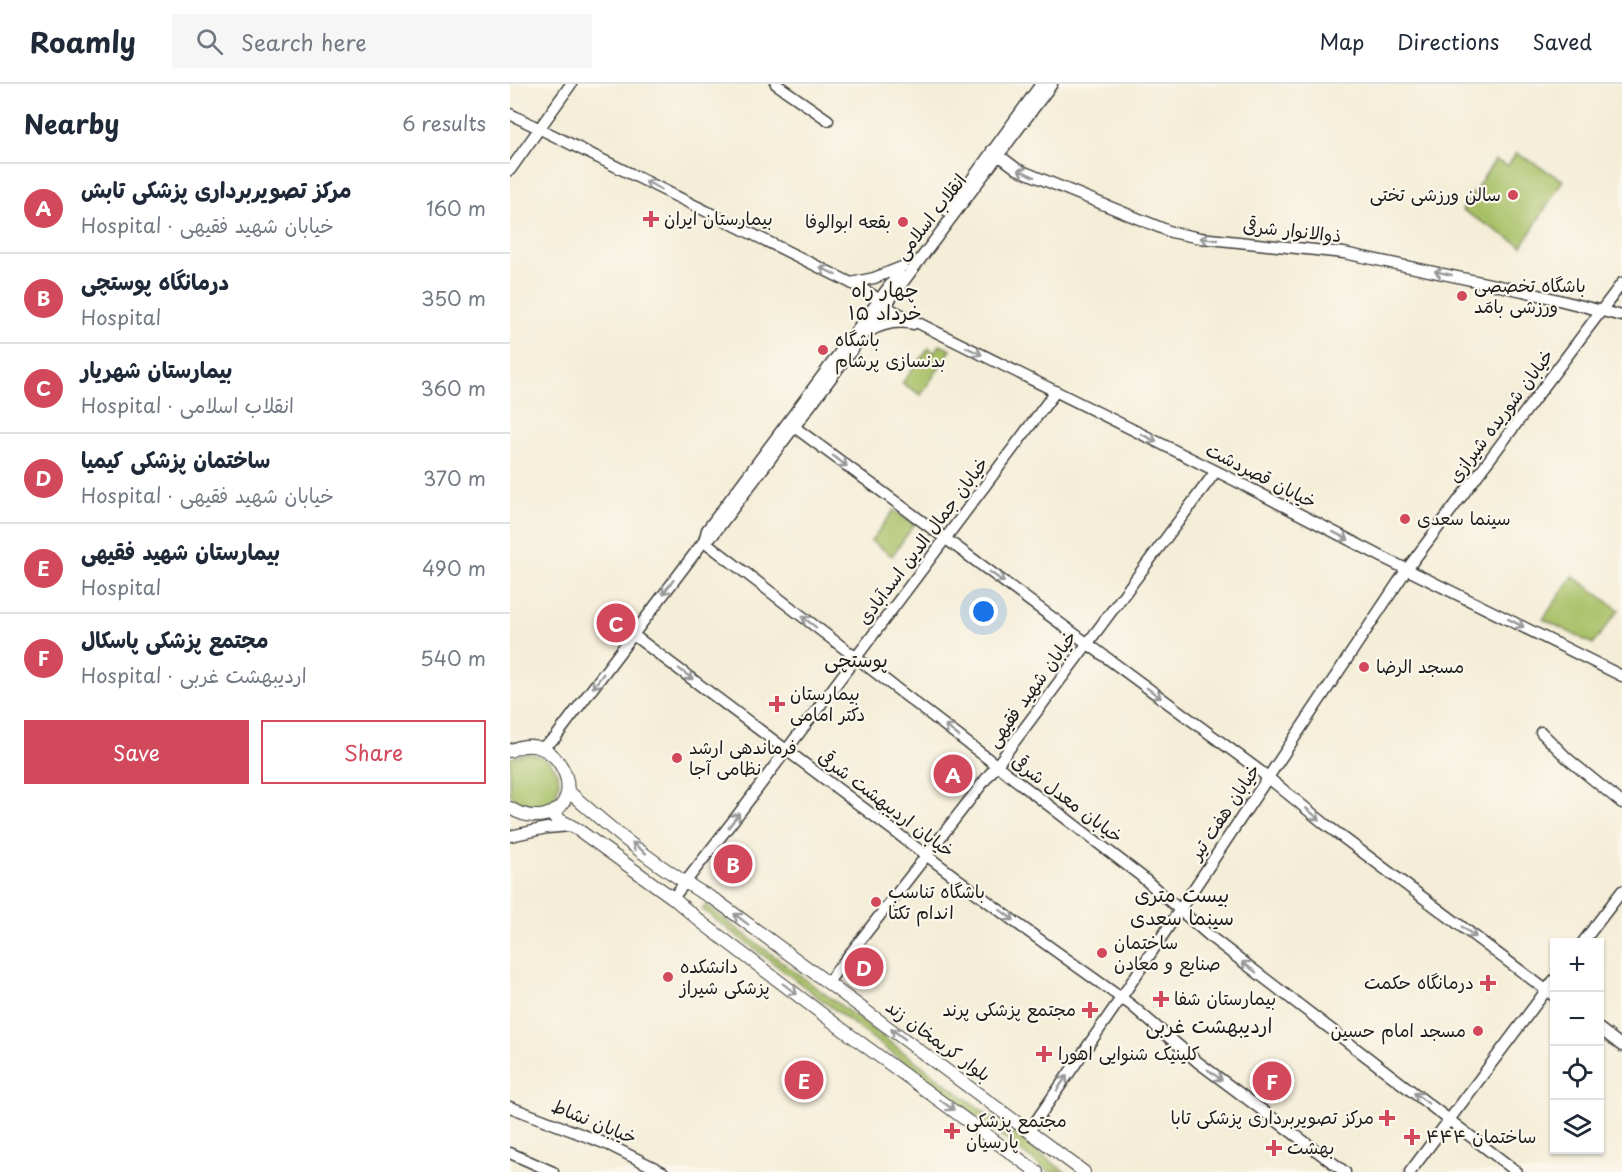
<!DOCTYPE html>
<html lang="en">
<head>
<meta charset="utf-8">
<style>
	:root { --surface:#fff; --page:#f6f6f7; --text:#1f2937; --muted:#747a83; --line:#e0e1e3; --accent:#d1495b }
	body { margin:0; font-family:"Playpen Sans","Playpen Sans Arabic",sans-serif; background:var(--page); color:var(--text) }
	.controls { position:absolute; right:18px; bottom:18px; display:grid; overflow:hidden; border-radius:0px; box-shadow:0 2px 4px #0004 }
	.controls button { width:54px; height:54px; display:grid; place-items:center; padding:0; border:0; border-bottom:2px solid var(--line); background:var(--surface); color:var(--text); font:30px sans-serif }
	.you { position:absolute; left:474px; top:528px; width:21px; height:21px; margin:-15px; border:4px solid #fff; border-radius:50%; background:#1a73e8; box-shadow:0 0 0 9px #1a73e833 }
	.badge { display:grid; place-items:center; width:39px; height:39px; border-radius:50%; background:var(--accent); color:#fff; font-size:20px; font-weight:700 }
	.pin { position:absolute; translate:-50% -50%; border:3px solid #fff; box-shadow:0 2px 6px #0006 }
	.list { margin:0; padding:0; list-style:none }
	h2 { display:flex; justify-content:space-between; align-items:center; height:78px; margin:0; padding:0 24px; font-size:26px }
	h2 small { font-size:20px; font-weight:400; color:var(--muted) }
	.list li { display:grid; grid-template-columns:39px 1fr auto; gap:18px; align-items:center; box-sizing:border-box; height:90px; padding:0 24px; border-top:2px solid var(--line) }
	.list b { display:block; font-size:22px; white-space:nowrap }
	.list p { margin:0; font-size:20px; white-space:nowrap; color:var(--muted) }
	.list em { font-size:20px; font-style:normal; color:var(--muted) }
	.actions { display:flex; gap:12px; padding:18px 24px }
	.actions a { flex:1; padding:14px 0; border:2px solid var(--accent); border-radius:0px; text-align:center; font-size:21px; color:var(--accent) }
	.actions .main { background:var(--accent); color:#fff }
	.icon { flex:none; width:33px; height:33px; fill:none; stroke:currentColor; stroke-width:2; stroke-linecap:round; stroke-linejoin:round }
	.map { position:relative; flex:none; width:1112px; height:1088px; overflow:hidden }
	header { display:flex; align-items:center; gap:36px; box-sizing:border-box; height:84px; padding:0 30px; background:var(--surface); border-bottom:2px solid var(--line) }
	header strong { font-size:28px }
	nav { display:flex; gap:33px; margin-inline-start:auto; font-size:21px }
	.search { width:420px; height:54px; background:var(--page); display:flex; align-items:center; gap:15px; box-sizing:border-box; padding:0 21px; border-radius:0px; color:var(--muted); font-size:22px }
	main { display:flex }
	aside { flex:1; background:var(--surface) }
	.map>svg:first-child { display:block }
	.green { fill:#a7bf65; stroke:#626e40; stroke-width:1.5 }
	.lines { fill:none; stroke-linecap:round; stroke-linejoin:round }
	.secondary-casing { stroke:#3c3b38; stroke-width:13 }
	.primary-casing { stroke:#3c3b38; stroke-width:14 }
	.secondary { stroke:#fff; stroke-width:10 }
	.primary { stroke:#fff; stroke-width:12 }
	.oneway { stroke:#999 }
	.poi-dot { fill:#d1495b; stroke:#fbf7ec; stroke-width:2 }
	.labels { text-anchor:middle; stroke-width:4.5; stroke-linejoin:round; paint-order:stroke }
	.poi-label { font-size:18px; fill:#1c1c1c; stroke:#fbf7ec; text-anchor:start }
	.street-label { font-size:18px; fill:#1c1c1c; stroke:#fbf7ec }
	.neighbourhood-label { font-size:20px; fill:#1c1c1c; stroke:#fbf7ec }
</style>
</head>
<body>
<header>
<strong>Roamly</strong>
<div class="search"><svg class="icon" aria-label="search" viewBox="0 0 24 24"><circle cx="10" cy="10" r="6"/><path d="M15 15l6 6"/></svg>Search here</div>
<nav><a>Map</a><a>Directions</a><a>Saved</a></nav>
</header>
<main>
<aside>
<h2>Nearby<small>6 results</small></h2>
<ul class="list">
<li><span class="badge">A</span><div><b>مرکز تصویربرداری پزشکی تابش</b><p>Hospital · خیابان شهید فقیهی</p></div><em>160 m</em></li>
<li><span class="badge">B</span><div><b>درمانگاه پوستچی</b><p>Hospital</p></div><em>350 m</em></li>
<li><span class="badge">C</span><div><b>بیمارستان شهریار</b><p>Hospital · انقلاب اسلامی</p></div><em>360 m</em></li>
<li><span class="badge">D</span><div><b>ساختمان پزشکی کیمیا</b><p>Hospital · خیابان شهید فقیهی</p></div><em>370 m</em></li>
<li><span class="badge">E</span><div><b>بیمارستان شهید فقیهی</b><p>Hospital</p></div><em>490 m</em></li>
<li><span class="badge">F</span><div><b>مجتمع پزشکی پاسکال</b><p>Hospital · اردیبهشت غربی</p></div><em>540 m</em></li>
</ul>
<div class="actions"><a class="main">Save</a><a>Share</a></div>
</aside>
<div class="map">
<svg width="1112" height="1088" viewBox="0 0 1112 1088">
	<rect width="100%" height="100%" fill="#fbf7ec"/>
	<filter id="ink" filterUnits="userSpaceOnUse"><feTurbulence type="fractalNoise" baseFrequency=".0167" numOctaves="2"/><feDisplacementMap in="SourceGraphic" scale="12" xChannelSelector="R" yChannelSelector="G"/><feConvolveMatrix kernelMatrix="1 2 1 2 8 2 1 2 1" color-interpolation-filters="sRGB"/></filter>
	<filter id="wash" filterUnits="userSpaceOnUse"><feTurbulence type="fractalNoise" baseFrequency=".008" numOctaves="4" result="noise"/><feDisplacementMap in="SourceGraphic" scale="24" xChannelSelector="R" yChannelSelector="G"/><feGaussianBlur stdDeviation="1.35" result="paint"/><feColorMatrix in="noise" values="0 0 0 0 0 0 0 0 0 0 0 0 0 0 0 0 0 1.4 0 .05"/><feComposite in="paint" operator="in"/></filter>
	<g filter="url(#wash)">
		<rect width="100%" height="100%" fill="#f4edd7"/>
		<path class="green" d="M1006,69l47,27 -41,66 -60,-36 33,-50 13,6z
			M430,261l11,5 -30,45 -19,-12 27,-35 5,4z
			M384,426l20,15 -22,31 -21,-15z
			M1063,492l46,34 -26,34 -50,-25z
			M17,669c61,9 22,86 -17,41v-36z
			M195,821l360,267h-15l-4,-2 -344,-261z"/>
	</g>
	<g filter="url(#ink)">
		<g class="lines">
			<g class="secondary-casing">
				<path id="secondary" d="M266,0l52,36
					M0,30l341,169 20,11 21,16 338,168 158,82 234,116
					M482,66l25,19 154,63 29,6 144,15 179,38 99,25
					M0,86l61,-86
					M438,128l93,-128
					M341,199l23,-5 28,-11
					M358,248c14,-8 28,-12 45,-8
					M283,342l467,345 65,53 229,172
					M194,457l437,335 71,62 305,234
					M194,457l3,-11 192,-257
					M122,550l383,288 116,83 68,58 146,109
					M1031,648l27,27 54,44
					M31,664l14,-10 149,-197 9,-6 339,-451
					M0,752l37,-8 23,-2
					M163,814l70,-90 313,-417
					M1073,858l39,-51
					M318,898l175,-225 213,-286
					M1090,945l22,17
					M0,1023l99,38 54,27
					M519,1047l92,-133 286,-429 215,-286
					M0,1069l43,19
					M900,1088l144,-192"/>
			</g>
			<g class="primary-casing">
				<path id="primary" d="M0,667c46,-26 83,52 35,64 -13,3 -24,0 -35,-7
					M58,707c45,40 95,81 149,110l367,271
					M39,730l28,15 96,69 28,24 141,107 195,143"/>
			</g>
			<use href="#secondary" class="secondary"/>
			<use href="#primary" class="primary"/>
		</g>
		<defs><path id="oneway-shaft" d="M-6 0H5M1.5-3L5.5 0L1.5 3" fill="none" stroke-width="1.6" stroke-linecap="round" stroke-linejoin="round" transform="scale(1.5)"/></defs>
		<g class="oneway">
			<use href="#oneway-shaft" transform="translate(516 89) rotate(-155)"/>
			<use href="#oneway-shaft" transform="translate(143 101) rotate(-152)"/>
			<use href="#oneway-shaft" transform="translate(699 155) rotate(-174)"/>
			<use href="#oneway-shaft" transform="translate(318 187) rotate(-154)"/>
			<use href="#oneway-shaft" transform="translate(933 189) rotate(-167)"/>
			<use href="#oneway-shaft" transform="translate(464 267) rotate(26)"/>
			<use href="#oneway-shaft" transform="translate(639 354) rotate(27)"/>
			<use href="#oneway-shaft" transform="translate(330 377) rotate(37)"/>
			<use href="#oneway-shaft" transform="translate(831 452) rotate(27)"/>
			<use href="#oneway-shaft" transform="translate(487 493) rotate(36)"/>
			<use href="#oneway-shaft" transform="translate(158 503) rotate(128)"/>
			<use href="#oneway-shaft" transform="translate(299 538) rotate(-143)"/>
			<use href="#oneway-shaft" transform="translate(1006 539) rotate(27)"/>
			<use href="#oneway-shaft" transform="translate(176 590) rotate(37)"/>
			<use href="#oneway-shaft" transform="translate(88 597) rotate(127)"/>
			<use href="#oneway-shaft" transform="translate(644 609) rotate(36)"/>
			<use href="#oneway-shaft" transform="translate(442 647) rotate(-142)"/>
			<use href="#oneway-shaft" transform="translate(803 730) rotate(40)"/>
			<use href="#oneway-shaft" transform="translate(224 736) rotate(-53)"/>
			<use href="#oneway-shaft" transform="translate(129 764) rotate(-142)"/>
			<use href="#oneway-shaft" transform="translate(497 831) rotate(37)"/>
			<use href="#oneway-shaft" transform="translate(231 835) rotate(-143)"/>
			<use href="#oneway-shaft" transform="translate(959 848) rotate(37)"/>
			<use href="#oneway-shaft" transform="translate(739 883) rotate(-143)"/>
			<use href="#oneway-shaft" transform="translate(280 905) rotate(37)"/>
			<use href="#oneway-shaft" transform="translate(388 950) rotate(-144)"/>
			<use href="#oneway-shaft" transform="translate(705 991) rotate(37)"/>
			<use href="#oneway-shaft" transform="translate(552 999) rotate(-56)"/>
			<use href="#oneway-shaft" transform="translate(911 1014) rotate(-143)"/>
			<use href="#oneway-shaft" transform="translate(437 1021) rotate(36)"/>
		</g>
	</g>
	<g class="poi-dot">
		<circle cx="1003" cy="111" r="6"/>
		<path d="M138 126h6v6h6v6h-6v6h-6v-6h-6v-6h6z"/>
		<circle cx="393" cy="138" r="6"/>
		<circle cx="952" cy="212" r="6"/>
		<circle cx="313" cy="266" r="6"/>
		<circle cx="895" cy="435" r="6"/>
		<circle cx="854" cy="583" r="6"/>
		<path d="M264 611h6v6h6v6h-6v6h-6v-6h-6v-6h6z"/>
		<circle cx="167" cy="674" r="6"/>
		<circle cx="366" cy="818" r="6"/>
		<circle cx="592" cy="869" r="6"/>
		<circle cx="158" cy="893" r="6"/>
		<path d="M975 890h6v6h6v6h-6v6h-6v-6h-6v-6h6z"/>
		<path d="M648 906h6v6h6v6h-6v6h-6v-6h-6v-6h6z"/>
		<path d="M577 917h6v6h6v6h-6v6h-6v-6h-6v-6h6z"/>
		<circle cx="968" cy="947" r="6"/>
		<path d="M531 961h6v6h6v6h-6v6h-6v-6h-6v-6h6z"/>
		<path d="M874 1025h6v6h6v6h-6v6h-6v-6h-6v-6h6z"/>
		<path d="M439 1038h6v6h6v6h-6v6h-6v-6h-6v-6h6z"/>
		<path d="M899 1044h6v6h6v6h-6v6h-6v-6h-6v-6h6z"/>
		<path d="M761 1055h6v6h6v6h-6v6h-6v-6h-6v-6h6z"/>
	</g>
	<g class="labels">
		<g class="poi-label">
			<text x="991" y="117" text-anchor="end">سالن ورزشی تختی</text>
			<text x="154" y="141">بیمارستان ایران</text>
			<text x="381" y="144" text-anchor="end">بقعه ابوالوفا</text>
			<text x="964" y="208">باشگاه تخصصی<tspan x="964" dy="21">ورزشی بامَد</tspan></text>
			<text x="325" y="262">باشگاه<tspan x="325" dy="21">بدنسازی پرشام</tspan></text>
			<text x="907" y="441">سینما سعدی</text>
			<text x="866" y="589">مسجد الرضا</text>
			<text x="280" y="616">بیمارستان<tspan x="280" dy="21">دکتر امامی</tspan></text>
			<text x="179" y="670">فرماندهی ارشد<tspan x="179" dy="21">نظامی آجا</tspan></text>
			<text x="378" y="814">باشگاه تناسب<tspan x="378" dy="21">اندام تکتا</tspan></text>
			<text x="604" y="865">ساختمان<tspan x="604" dy="21">صنایع و معادن</tspan></text>
			<text x="170" y="889">دانشکده<tspan x="170" dy="21">پزشکی شیراز</tspan></text>
			<text x="964" y="905" text-anchor="end">درمانگاه حکمت</text>
			<text x="664" y="921">بیمارستان شفا</text>
			<text x="566" y="932" text-anchor="end">مجتمع پزشکی پرند</text>
			<text x="956" y="953" text-anchor="end">مسجد امام حسین</text>
			<text x="548" y="976">کلینیک شنوایی اهورا</text>
			<text x="864" y="1040" text-anchor="end">مرکز تصویربرداری پزشکی تابا</text>
			<text x="456" y="1043">مجتمع پزشکی<tspan x="456" dy="21">پارسیان</tspan></text>
			<text x="916" y="1059">ساختمان ۴۴۴</text>
			<text x="777" y="1070">بهشت</text>
		</g>
		<g class="street-label">
			<text transform="translate(421 133) rotate(-52)" y="6">انقلاب اسلامی</text>
			<text transform="translate(782 147) rotate(6)" y="6">ذوالانوار شرقی</text>
			<text transform="translate(991 332) rotate(-53)" y="6">خیابان شوریده شیرازی</text>
			<text transform="translate(751 392) rotate(27)" y="6">خیابان قصردشت</text>
			<text transform="translate(413 457) rotate(-53)" y="6">خیابان جمال الدین اسدآبادی</text>
			<text transform="translate(522 605) rotate(-54)" y="6">خیابان شهید فقیهی</text>
			<text transform="translate(557 715) rotate(37)" y="6">خیابان معدل شرقی</text>
			<text transform="translate(376 720) rotate(37)" y="6">خیابان اردیبهشت شرقی</text>
			<text transform="translate(715 728) rotate(-56)" y="6">خیابان هفت تیر</text>
			<text transform="translate(428 957) rotate(36)" y="6">بلوار کریمخان زند</text>
			<text transform="translate(84 1038) rotate(22)" y="6">خیابان نشاط</text>
		</g>
		<g class="neighbourhood-label">
			<text x="375" y="213">چهار راه<tspan x="375" dy="23">۱۵ خرداد</tspan></text>
			<text x="346" y="583">پوستچی</text>
			<text x="672" y="818">بیست متری<tspan x="672" dy="23">سینما سعدی</tspan></text>
			<text x="699" y="949">اردیبهشت غربی</text>
		</g>
	</g>
</svg>
<div class="controls">
<button>+</button>
<button>−</button>
<button><svg class="icon" aria-label="locate" viewBox="0 0 24 24"><circle cx="12" cy="12" r="6"/><path d="M12 2v4M12 18v4M2 12h4M18 12h4"/></svg></button>
<button><svg class="icon" aria-label="layers" viewBox="0 0 24 24"><path d="M12 4l9 5-9 5-9-5zM3 14l9 5 9-5"/></svg></button>
</div>
<div class="you"></div>
<div class="pin badge" style="left:443px;top:690px">A</div>
<div class="pin badge" style="left:223px;top:780px">B</div>
<div class="pin badge" style="left:106px;top:539px">C</div>
<div class="pin badge" style="left:354px;top:883px">D</div>
<div class="pin badge" style="left:294px;top:996px">E</div>
<div class="pin badge" style="left:762px;top:997px">F</div>
</div>
</main>
</body>
</html>
